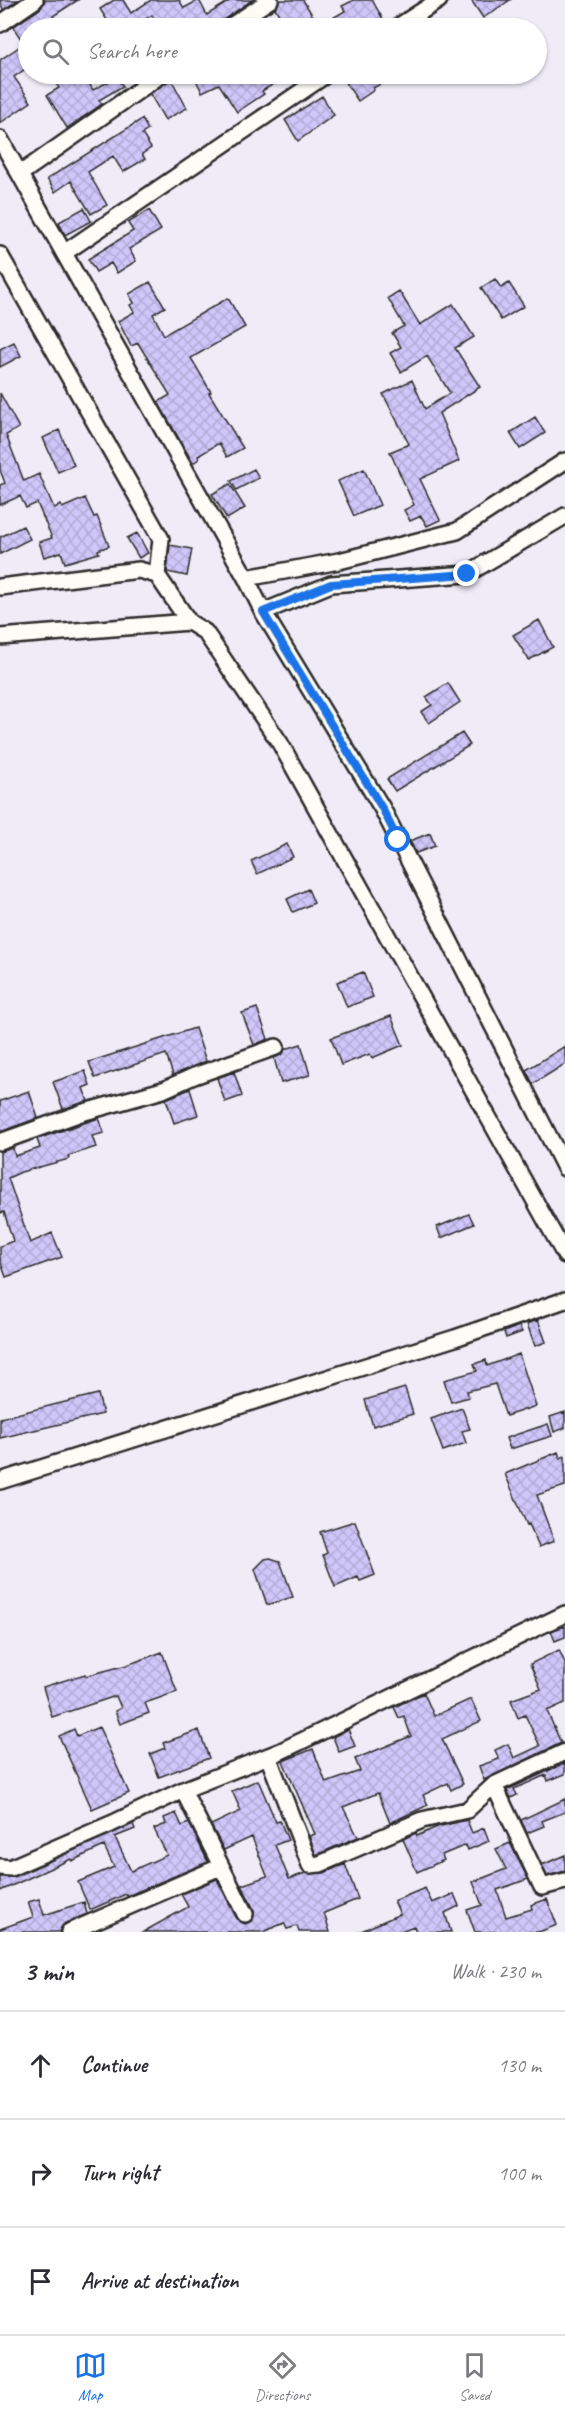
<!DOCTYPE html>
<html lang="en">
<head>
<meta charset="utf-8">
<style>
	:root { --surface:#fff; --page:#f2f2f3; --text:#2b2b33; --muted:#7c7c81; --line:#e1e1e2; --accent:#1a73e8 }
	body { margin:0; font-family:Caveat,sans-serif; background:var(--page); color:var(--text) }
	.stop { position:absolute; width:18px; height:18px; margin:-14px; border:4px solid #1a73e8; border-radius:50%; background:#fff }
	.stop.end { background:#1a73e8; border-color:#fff; box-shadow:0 2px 6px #0008 }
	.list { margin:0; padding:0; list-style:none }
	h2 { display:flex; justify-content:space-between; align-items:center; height:78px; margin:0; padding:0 24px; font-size:26px }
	h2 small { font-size:20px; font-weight:400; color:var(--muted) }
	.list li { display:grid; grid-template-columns:39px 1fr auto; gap:18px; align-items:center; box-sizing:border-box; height:108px; padding:0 24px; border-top:2px solid var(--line) }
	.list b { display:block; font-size:22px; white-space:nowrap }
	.list em { font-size:20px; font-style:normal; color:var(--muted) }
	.icon { flex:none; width:33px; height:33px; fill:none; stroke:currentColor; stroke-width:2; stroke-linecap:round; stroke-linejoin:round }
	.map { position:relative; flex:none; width:565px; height:1932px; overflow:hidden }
	.search { position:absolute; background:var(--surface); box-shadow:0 2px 4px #0004; left:18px; right:18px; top:18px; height:66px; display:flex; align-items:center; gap:15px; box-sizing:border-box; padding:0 21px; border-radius:33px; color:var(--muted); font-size:22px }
	.sheet { height:402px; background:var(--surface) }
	nav { display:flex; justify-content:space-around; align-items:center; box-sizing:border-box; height:84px; border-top:2px solid var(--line); background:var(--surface); font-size:16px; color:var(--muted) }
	nav a { display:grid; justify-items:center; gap:3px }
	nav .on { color:var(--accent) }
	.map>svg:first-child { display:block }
	.building { fill:url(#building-cross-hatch); stroke:#2b2b2b; stroke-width:1.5 }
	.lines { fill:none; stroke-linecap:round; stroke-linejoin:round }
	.minor-casing { stroke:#2b2b2b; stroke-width:20 }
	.minor { stroke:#fdfcf7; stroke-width:15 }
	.route { stroke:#1a73e8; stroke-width:8 }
</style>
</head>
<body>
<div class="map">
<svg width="565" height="1932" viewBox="0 0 565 1932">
	<defs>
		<pattern id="building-cross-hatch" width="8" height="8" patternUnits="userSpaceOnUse" patternTransform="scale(1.5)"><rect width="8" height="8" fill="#cfc6f9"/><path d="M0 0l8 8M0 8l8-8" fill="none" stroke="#b2aad6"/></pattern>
	</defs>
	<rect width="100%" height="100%" fill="#efecf8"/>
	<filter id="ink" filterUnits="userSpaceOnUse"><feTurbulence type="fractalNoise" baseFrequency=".0167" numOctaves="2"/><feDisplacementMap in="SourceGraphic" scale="12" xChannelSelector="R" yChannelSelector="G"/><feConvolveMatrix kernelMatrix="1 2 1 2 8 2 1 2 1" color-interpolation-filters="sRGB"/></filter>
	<g filter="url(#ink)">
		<path class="building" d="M0,0h18l-15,10z
			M45,0h33l-25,16 2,3 -16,9h-11v6l-7,5 -8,-12 28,-19z
			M114,0h9l8,13 20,-13h28l5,8 15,-8 8,15 24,-15h21l-29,20 -4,6 -1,-2 -8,4h-51l-7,-13 -21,13h-19l-12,-19z
			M280,0h23l16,26 26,-15 -3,-5 12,-6h18l12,21 -13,7h-84l-12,-20z
			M471,0h39l-27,18z
			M19,47l9,13v7l-14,10 17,25 -31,21v-63z
			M50,74h33l10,16 24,-13 6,9 -24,14 3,4 -35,24 -20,-33 12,-7z
			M193,74h97l-28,17 2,3 -27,18 -18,-28 -17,8z
			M340,74h58l-25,14 1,2 -16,11z
			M171,79l16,29 -22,12 -15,-26z
			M322,96l12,19 -36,26 -13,-21z
			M142,119l6,11 -6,4 9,14 -9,6 3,5 -22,13 -10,-16 -25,16 19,33 -16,9 -20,-33 -16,11 -8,-13z
			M84,208l7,13 -26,14 -6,-13z
			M149,210l12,20 -32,19 7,12 -19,12 -6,-10 -15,9 -8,-13 45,-28 -5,-8z
			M495,279l6,9 8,-5 15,23 -23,14 -20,-32z
			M150,282l15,25 -12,7 11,21 64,-37 17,29 -54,31 20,34 -2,1 34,55 -16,9 -8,-14 -21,13 1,3 -6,4 -35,-61 12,-7 -32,-52 -7,3 -13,-25 16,-9 -4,-7 4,-2 -5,-9z
			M399,291l21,34 33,-21 21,33 -19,11 25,39 -41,26 20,48 -39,18 20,41 -13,6 -6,-10 -11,5 -6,-11 10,-5 -24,-53 19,-8 -26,-50 29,-14 13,29 25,-16 -23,-37 -26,16 -11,-19 11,-6 -9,-14 12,-7 -16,-28z
			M14,342l7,14 -21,11v-18z
			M0,393l19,35 -13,7 18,46 15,-7 15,34 7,-3 1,3 23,-10 9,19 3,-1 12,30 -11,4 1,3 -34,10 -4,-11 -17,5 -5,-15 13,-4 -15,-35 -11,5 -6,-12 -20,9v-20l5,-2 -5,-13z
			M535,417l10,16 -25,16 -10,-16z
			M59,430l15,35 -16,7 -15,-34z
			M254,469l5,9 -23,12 -5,-9z
			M364,469l16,36 -26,11 -16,-35z
			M230,484l15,24 -18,11 -15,-25z
			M23,526l7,13 -30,15v-17z
			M137,533l11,20 -9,5 -12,-20z
			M170,545l22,4 -5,27 -20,-4z
			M539,620l14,27 -24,13 -16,-25z
			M448,683l12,19 -31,21 -8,-11 11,-7 -6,-8z
			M462,733l8,12 -75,46 -8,-12z
			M430,833l5,13 -19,7 -6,-12z
			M287,844l6,13 -36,17 -6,-13z
			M308,889l6,14 -21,9 -6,-13z
			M363,972l10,25 -26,10 -10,-25z
			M257,1008l11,31 -14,6 -12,-32z
			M391,1016l12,29 -31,13 -2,-4 -29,11 -10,-27z
			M195,1028l11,33 -33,14 -7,-21 -71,24 -6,-16z
			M301,1044l9,31 -29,8 -7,-25 9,-4 2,-5z
			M565,1046v18l-32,20 -7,-14z
			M85,1071l5,14 -7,3 5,13 -25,8 -10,-27z
			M234,1072l8,24 -17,6 -8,-24z
			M190,1089l8,26 -24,8 -8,-24z
			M29,1091l9,27 -38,14v-31z
			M99,1118l5,15 -12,3 4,11 -28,9 1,3 -48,13 -13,6 22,65 22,-10 10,24 -56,20 -6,-17v-14l13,-5 -9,-29 -4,1v-61l13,-4 2,8 25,-8 -3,-9z
			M469,1214l5,10 -33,14 -4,-11z
			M538,1320l8,22 -11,4 -8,-22z
			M519,1326l3,6 -16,6 -2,-6z
			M519,1354l17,52 -30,10 -11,-32 -28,7 2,6 -18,5 -7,-22 33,-9 -3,-7 12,-4 1,6z
			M405,1388l8,26 -40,12 -8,-26z
			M98,1394l5,20 -103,24v-20z
			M462,1408l8,21 -8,2 4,12 -23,8 -12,-32z
			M565,1412v16l-11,4 -4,-15z
			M548,1424l4,12 -42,13 -4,-11z
			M558,1452l2,6 5,-2v30l-28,9 17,46 -15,6 -10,-23 -2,1 -22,-51z
			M355,1521l20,54 -15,6 -2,-4 -23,10 -12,-32 4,-2 -7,-21z
			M270,1558l10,3 13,36 -26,8 -12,-36 10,-10z
			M565,1626v11l-10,4 -4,-10z
			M559,1650l6,13v40l-18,8 14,32 -77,37 -5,-14 20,-7 -4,-9 13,-6 6,14 26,-12 -15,-31 -7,3 -7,-18 30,-11 -11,-25z
			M162,1652l15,40 -32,11 4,10 -29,11 -5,-13 6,-3 -5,-12 -64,21 -9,-30 42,-13v2l42,-11z
			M424,1693l10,23 37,-17 10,22 -39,18 21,45 -12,6 -3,-7 -25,12 5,10 -38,18 -12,-30 -35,14 15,30 -42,18 -7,-19 6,-2 -32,-73 30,-12 13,34 34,-12 -5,-12 56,-23 -7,-20 -5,2 -5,-11z
			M99,1727l30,66 -37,16 -33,-73 15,-7 3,7z
			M348,1729l7,17 -16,6 -6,-15z
			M199,1730l10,28 -50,19 -9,-23 15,-6 -2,-5z
			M565,1763v11l-17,7 -2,-6 -32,14 3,6 -6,3 -4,-8z
			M258,1780l18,42 4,-1 8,19 -13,5 14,34 16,-6h19l21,-9 13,35 -34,14 6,19h-31l-2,-6 -10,3 -3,-6 -21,9h-120l45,-25 -7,-13 36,-15 20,40 8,5 8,-4 1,-10 -12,-25 25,-9 -15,-39 -28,13 -13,-25 30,-14 -9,-20z
			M565,1799v13l-23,9 2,5 -17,7 -6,-13z
			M176,1813l6,13 7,-3 19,39 -81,34 -1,-2 -36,16 -12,-28 36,-15 -10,-21 -32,15 -1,-2 -71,32v-14h14l119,-53 2,5 -20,8 16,34 36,-16 -13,-26 12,-5 -2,-6z
			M467,1820l5,13 12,-5 5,13 -21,9 -2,-5 -24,10 2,5 -27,12 -14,-33 13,-6 1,3 20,-9z
			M510,1843l18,36 -31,11 9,27 26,-8 -1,-4 16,-6 10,26 -18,7h-64l-8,-22 15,-5 -9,-23 33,-13 -10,-20z
			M565,1855v16l-18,5 -5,-11z
			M425,1888l7,15 22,-9 5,12 -14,7 6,19h-35l-2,-6 -16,6h-39l41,-18 -6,-13z
			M39,1899l5,16 40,-13 3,12 -22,9 -6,9h-59v-3l33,-12 -5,-15z"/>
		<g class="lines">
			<g class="minor-casing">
				<path id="minor" d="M0,24l35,-24
					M228,28l42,-28
					M396,28l43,-28
					M0,139l246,439 17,34 119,196 183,360
					M20,174l142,-100
					M64,253l263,-179
					M0,255l161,284 -4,36
					M246,578l93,-17 118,-30 108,-70
					M0,587l139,-17 18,5 32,47 16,10 75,111 285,512
					M263,612l68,-28 136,-10 98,-58
					M0,637l189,-15
					M0,1142l81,-29 82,-23 31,-14 82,-29
					M0,1481l455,-143 110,-38
					M268,1756l42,109 10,-1 102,-44 45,-10 27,-25 71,-33
					M494,1785l48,102 23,-6
					M183,1790l62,124
					M0,1867l10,1 101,-44 72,-34 98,-39 284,-137
					M69,1932l151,-65"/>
			</g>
			<use href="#minor" class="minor"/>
		</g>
	</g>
	<g class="lines" filter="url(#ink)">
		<path class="route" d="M398,840l-16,-32 -119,-196 68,-28 136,-10"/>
	</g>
</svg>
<div class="stop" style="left:398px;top:840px"></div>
<div class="stop end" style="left:467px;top:574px"></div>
<div class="search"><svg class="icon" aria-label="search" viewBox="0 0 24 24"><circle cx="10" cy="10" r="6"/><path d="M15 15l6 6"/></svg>Search here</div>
</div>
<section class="sheet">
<h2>3 min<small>Walk · 230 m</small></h2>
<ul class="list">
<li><svg class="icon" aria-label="ahead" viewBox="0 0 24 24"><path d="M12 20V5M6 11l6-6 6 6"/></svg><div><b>Continue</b></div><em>130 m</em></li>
<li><svg class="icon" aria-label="right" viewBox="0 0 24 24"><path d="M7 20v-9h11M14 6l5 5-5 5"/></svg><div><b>Turn right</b></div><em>100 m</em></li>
<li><svg class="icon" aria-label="arrive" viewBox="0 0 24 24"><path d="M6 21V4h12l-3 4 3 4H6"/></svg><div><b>Arrive at destination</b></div></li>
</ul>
</section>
<nav>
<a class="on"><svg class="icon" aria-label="map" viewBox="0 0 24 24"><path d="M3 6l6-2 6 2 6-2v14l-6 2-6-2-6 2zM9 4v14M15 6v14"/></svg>Map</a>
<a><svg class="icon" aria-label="directions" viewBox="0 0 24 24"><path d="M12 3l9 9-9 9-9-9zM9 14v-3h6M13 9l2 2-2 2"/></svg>Directions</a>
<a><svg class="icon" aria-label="saved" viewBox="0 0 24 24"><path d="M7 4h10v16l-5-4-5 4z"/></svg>Saved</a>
</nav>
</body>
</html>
